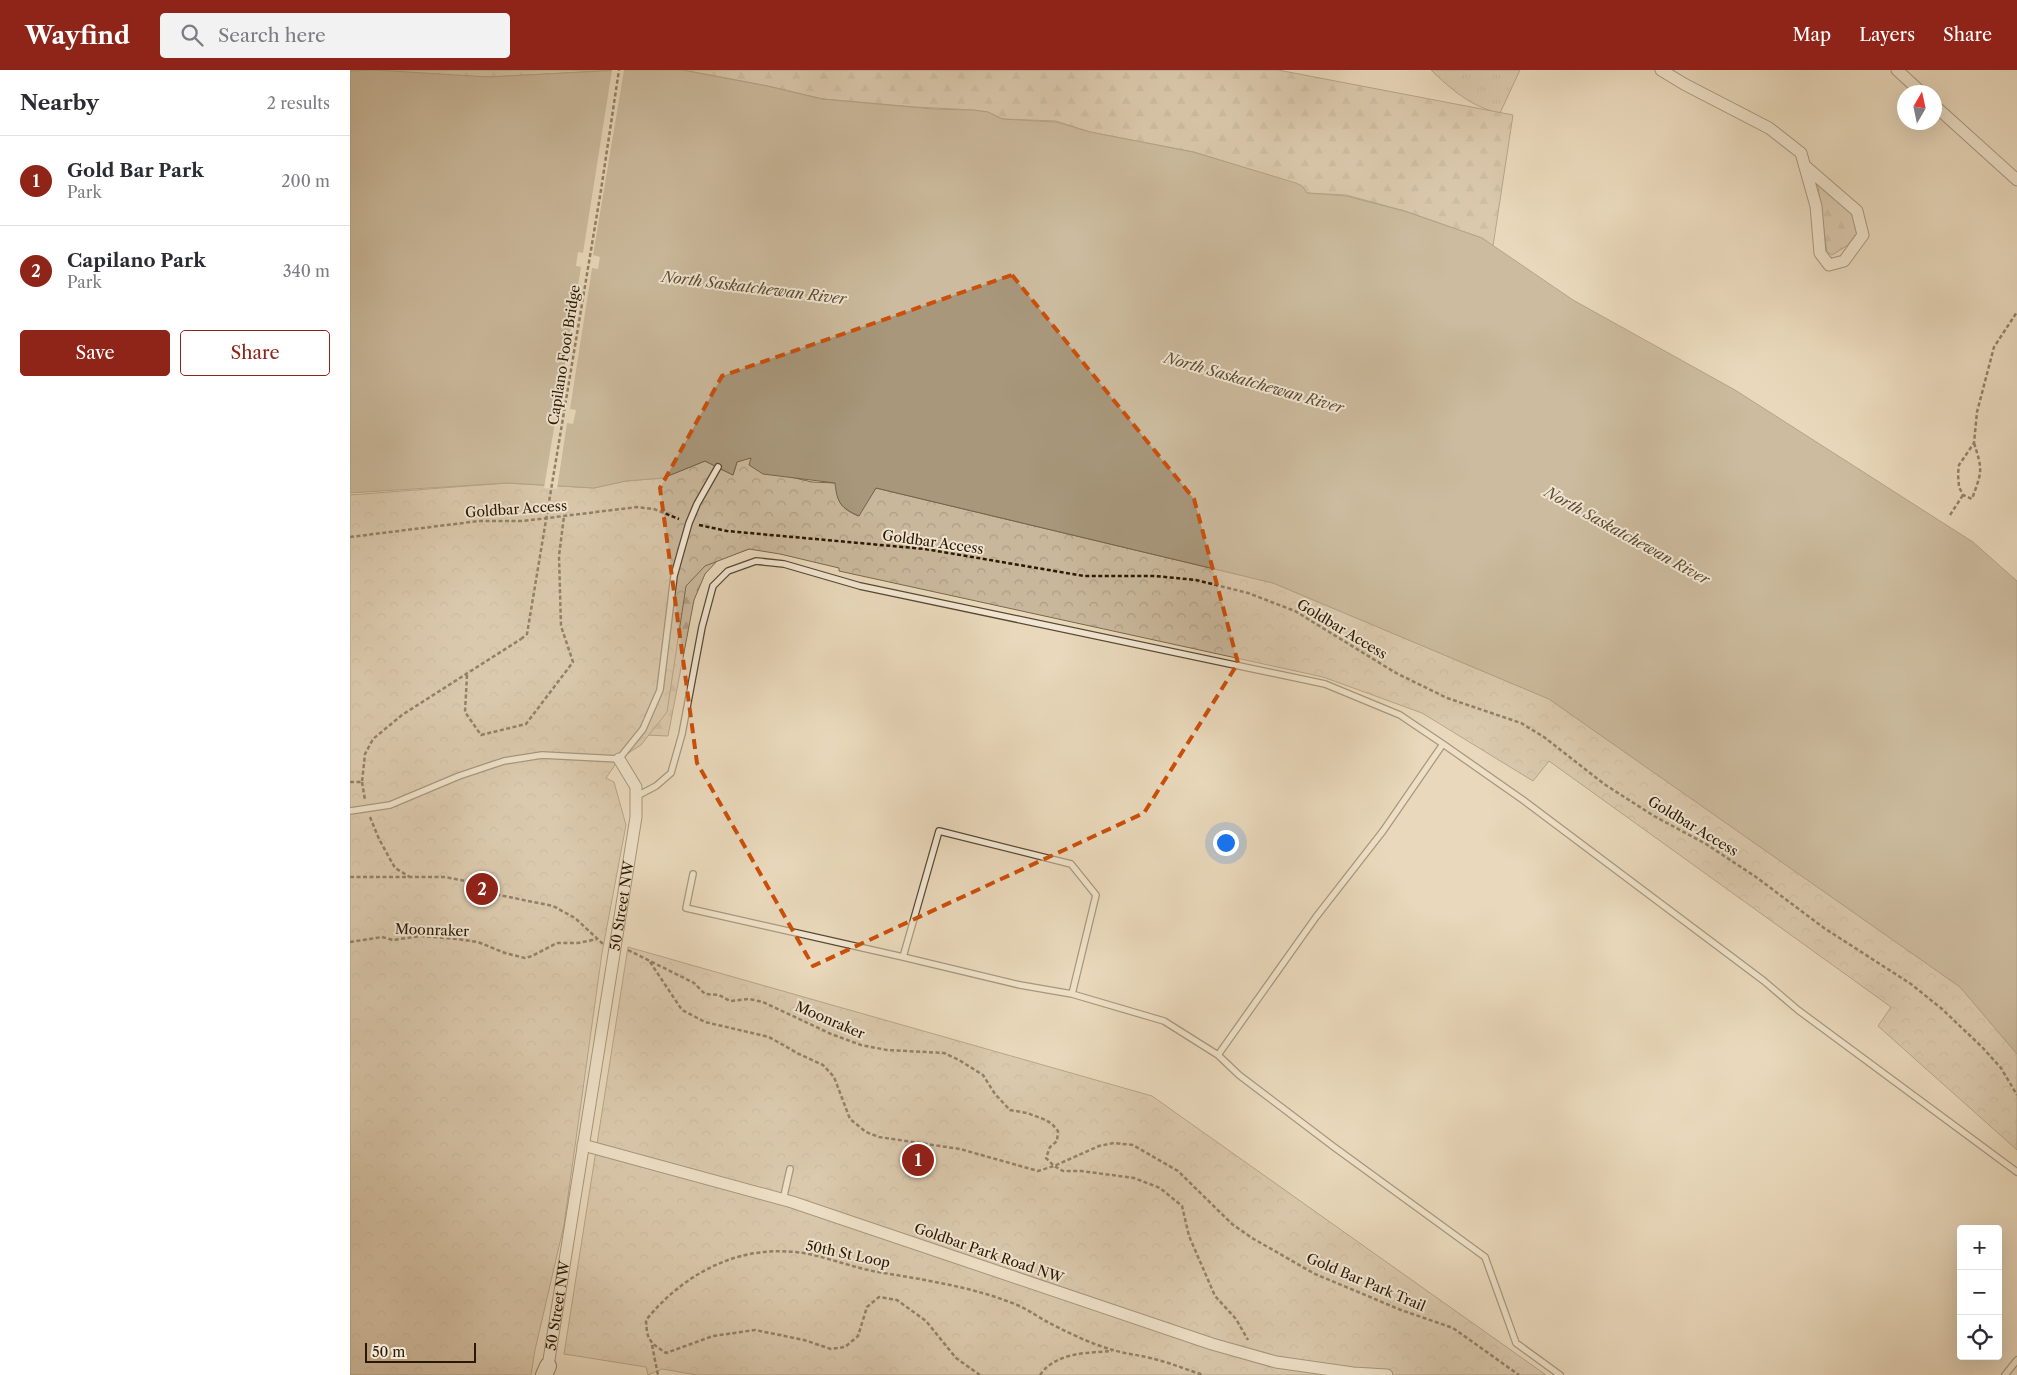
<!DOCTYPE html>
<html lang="en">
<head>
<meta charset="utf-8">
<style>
	:root { --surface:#fff; --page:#f2f2f3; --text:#2b2b33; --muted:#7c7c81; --line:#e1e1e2; --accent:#8f2418 }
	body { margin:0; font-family:"Libre Caslon Text",serif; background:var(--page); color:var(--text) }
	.controls { position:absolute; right:15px; bottom:15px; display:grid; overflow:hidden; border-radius:5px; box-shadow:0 5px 20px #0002 }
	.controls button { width:45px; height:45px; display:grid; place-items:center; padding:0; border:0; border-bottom:1px solid var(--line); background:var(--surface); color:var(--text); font:25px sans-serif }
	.compass { position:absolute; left:1547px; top:15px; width:45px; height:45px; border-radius:50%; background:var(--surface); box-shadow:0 5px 20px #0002; rotate:9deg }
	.scale { position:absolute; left:15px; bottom:12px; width:111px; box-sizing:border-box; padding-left:5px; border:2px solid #2b1800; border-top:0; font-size:14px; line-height:18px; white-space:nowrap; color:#2b1800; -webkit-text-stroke:4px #f1e6d3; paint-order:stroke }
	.you { position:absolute; left:875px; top:772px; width:18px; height:18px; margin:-12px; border:4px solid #fff; border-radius:50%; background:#1a73e8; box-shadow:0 0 0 8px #1a73e833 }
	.badge { display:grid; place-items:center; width:32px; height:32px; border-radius:50%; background:var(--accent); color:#fff; font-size:16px; font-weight:700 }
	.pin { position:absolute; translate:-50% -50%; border:2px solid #fff; box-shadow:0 1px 5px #0006 }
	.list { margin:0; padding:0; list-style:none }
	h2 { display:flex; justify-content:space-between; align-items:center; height:65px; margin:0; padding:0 20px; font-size:21px }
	h2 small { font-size:16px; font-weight:400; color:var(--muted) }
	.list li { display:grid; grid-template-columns:32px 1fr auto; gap:15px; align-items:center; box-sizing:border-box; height:90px; padding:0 20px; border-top:1px solid var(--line) }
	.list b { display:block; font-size:19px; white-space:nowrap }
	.list p { margin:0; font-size:16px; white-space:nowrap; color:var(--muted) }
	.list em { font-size:16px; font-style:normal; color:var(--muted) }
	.actions { display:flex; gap:10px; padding:15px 20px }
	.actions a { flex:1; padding:11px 0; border:1px solid var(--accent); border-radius:5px; text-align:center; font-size:18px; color:var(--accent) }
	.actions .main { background:var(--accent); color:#fff }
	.icon { flex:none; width:28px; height:28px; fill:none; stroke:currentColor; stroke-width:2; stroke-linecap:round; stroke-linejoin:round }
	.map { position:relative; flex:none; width:1667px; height:1305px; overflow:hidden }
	header { display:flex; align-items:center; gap:30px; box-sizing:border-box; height:70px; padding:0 25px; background:var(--accent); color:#fff }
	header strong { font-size:24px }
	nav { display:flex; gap:28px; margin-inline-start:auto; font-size:18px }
	.search { width:350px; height:45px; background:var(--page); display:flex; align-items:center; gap:12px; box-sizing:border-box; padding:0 18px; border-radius:5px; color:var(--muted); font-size:19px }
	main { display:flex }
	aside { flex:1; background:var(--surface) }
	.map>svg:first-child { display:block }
	.grass { fill:url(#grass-tufts); stroke:#7a684e }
	.forest { fill:url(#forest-firs); stroke:#7a684e }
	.park { fill:url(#park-crowns); stroke:#7a684e }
	.water { fill:#a8977b; stroke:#76644a }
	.pier { fill:#e9d8bb }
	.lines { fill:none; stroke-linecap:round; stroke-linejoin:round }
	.lane-casing { stroke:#5a482f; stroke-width:8 }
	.street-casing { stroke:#5a482f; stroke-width:13 }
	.secondary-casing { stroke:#2b1800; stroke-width:18 }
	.path { stroke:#2b1800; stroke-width:2.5; stroke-dasharray:4 2.5; stroke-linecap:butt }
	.lane { stroke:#f1e6d3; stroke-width:5.5 }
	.street { stroke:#f1e6d3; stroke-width:11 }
	.secondary { stroke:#f1e6d3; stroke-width:16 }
	.path-bridge { stroke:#2b1800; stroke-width:2.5; stroke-dasharray:4 2.5; stroke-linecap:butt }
	.marked { fill:none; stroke:#cc4f0a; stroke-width:4; stroke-dasharray:10 6; stroke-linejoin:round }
	.labels { text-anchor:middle; stroke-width:4; stroke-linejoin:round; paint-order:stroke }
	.street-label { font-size:14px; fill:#2b1800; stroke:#f1e6d3 }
	.water-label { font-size:15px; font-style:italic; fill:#5d4b31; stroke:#f1e6d3 }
</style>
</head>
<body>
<header>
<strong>Wayfind</strong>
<div class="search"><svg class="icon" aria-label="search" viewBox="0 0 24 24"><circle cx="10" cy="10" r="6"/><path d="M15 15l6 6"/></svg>Search here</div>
<nav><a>Map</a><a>Layers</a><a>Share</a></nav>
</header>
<main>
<aside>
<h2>Nearby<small>2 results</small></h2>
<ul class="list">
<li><span class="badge">1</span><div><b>Gold Bar Park</b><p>Park</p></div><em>200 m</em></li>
<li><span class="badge">2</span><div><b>Capilano Park</b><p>Park</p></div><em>340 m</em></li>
</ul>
<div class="actions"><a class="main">Save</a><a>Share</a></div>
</aside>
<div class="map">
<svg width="1667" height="1305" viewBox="0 0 1667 1305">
	<defs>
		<pattern id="grass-tufts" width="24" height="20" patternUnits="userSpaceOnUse" patternTransform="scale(1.25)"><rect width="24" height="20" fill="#c9b79b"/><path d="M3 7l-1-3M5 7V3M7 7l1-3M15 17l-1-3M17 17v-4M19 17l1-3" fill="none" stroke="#ad9d84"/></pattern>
		<pattern id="forest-firs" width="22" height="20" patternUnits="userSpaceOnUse" patternTransform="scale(1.25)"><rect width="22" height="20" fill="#c9b79b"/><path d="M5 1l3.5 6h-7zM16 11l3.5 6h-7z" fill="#ad9d84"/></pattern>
		<pattern id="park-crowns" width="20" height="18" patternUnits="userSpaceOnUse" patternTransform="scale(1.25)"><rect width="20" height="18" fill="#c9b79b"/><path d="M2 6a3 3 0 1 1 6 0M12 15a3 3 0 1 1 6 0" fill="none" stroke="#ad9d84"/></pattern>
	</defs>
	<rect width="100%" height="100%" fill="#e9d8bb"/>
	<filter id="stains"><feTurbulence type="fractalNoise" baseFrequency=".004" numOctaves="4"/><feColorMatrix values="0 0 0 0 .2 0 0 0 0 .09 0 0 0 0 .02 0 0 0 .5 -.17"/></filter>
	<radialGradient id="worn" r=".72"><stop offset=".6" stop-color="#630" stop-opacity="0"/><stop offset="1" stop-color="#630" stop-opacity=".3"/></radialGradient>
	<path class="grass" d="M1081,0h89l-20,43c-29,-6 -48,-23 -69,-43z"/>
	<path class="forest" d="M0,0h269l-130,7 -139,-5z
		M333,0h595l235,45 -20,131 -11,-8 -77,-27 -59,-16 -39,-2 -5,-7 -5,-2 -103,-32 -104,-20 -34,-11 -53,-2 -15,-7 -15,-2 -58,-3 -92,-8 -55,-13z
		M1467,110l35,32 5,21 -9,12 -16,10 -5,-3z
		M338,464l61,15 -31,11 -13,14 -11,26 -26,136 -23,-1z"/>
	<path class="park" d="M401,387l40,20 21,5 24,1c1,20 5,25 22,33l18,-28 397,95 276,116 411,288 57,67v96l-139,-124 13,-19 -342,-246 -16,20 -111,-68 -99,-36 -484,-106v-3l-59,-14 -31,-5 -44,17 -19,20 -19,126 -26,33 -22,14 -13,19 8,4 12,43 -24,128 -38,272 -29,125 -4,25h-181v-880l157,-12 87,5 32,-7 37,-3 42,-17 28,14 4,-13z
		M278,877l524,149 394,279h-849l-35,-6 -14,6 -2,-8 -82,-13z"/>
	<path class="water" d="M25,0l114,7 133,-7h60l85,16 55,13 111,10 40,1 15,2 14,7 54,3 34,10 103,20 103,31 6,3 5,7 39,3 58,15 78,27 91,62 162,90 238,152 44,39v473l-57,-67 -411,-288 -276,-116 -397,-95 -17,28c-18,-8 -22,-13 -24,-33l-72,-9 -14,-9 2,-7 -14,4 -4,13 -28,-14 -42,17 -37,3 -32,7 -87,-5 -157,10v-422z"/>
	<path class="pier" d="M262,0h12l-31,185 7,2 -2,12 -6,-1 -22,141 6,1 -3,14 -6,-1 -10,66 -13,-1 11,-66 -5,-1 3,-16 5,1 23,-139 -5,-1 2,-14 5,1z"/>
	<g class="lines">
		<g class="lane-casing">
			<path id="lane" d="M1093,674l80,56 241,181 34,29 219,162
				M287,726l19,-10 15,-13 11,-39 20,-107 11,-41 15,-15 28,-10 28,3 76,22 465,98 75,31 43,29 -60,87 -67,86 -98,138
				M0,741l40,-6 69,-29 45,-15 38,-6 77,4 24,-30 17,-39 14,-114 7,-25 8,-28 8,-19 21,-37
				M343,804l-7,34 217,49 117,28 52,9 92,27 54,34 21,20 95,72 151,110 31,86 44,32
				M553,887l36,-126 132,33 25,31 -24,99
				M433,1130l7,-31
				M1655,1305l12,-15"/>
		</g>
		<g class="street-casing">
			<g id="street">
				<path d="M1311,0l23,14 85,44 32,25 15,53 4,47 9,12 15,-4 19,-26 -6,-24 -52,-45"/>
				<path d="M1547,0l24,22"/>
				<path d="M1584,35l83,75"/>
				<path d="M233,1075l209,57 420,142 64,18 77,11 34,2"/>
				<path id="s1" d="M198,1296l88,-549v-30l-17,-28"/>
			</g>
		</g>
		<g class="secondary-casing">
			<path id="secondary" d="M194,1305l4,-9"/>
		</g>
		<path class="path" d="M1624,373c9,28 8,28 -2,56l-9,-4 -4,-8 -1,-13 1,-9 15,-22 3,-31 17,-65 23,-35
			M1600,445l13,-20
			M349,455l28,6 198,18 159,27h71l41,4 52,13 47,18 101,62 51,25 74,25 23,14 60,47 50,32 52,28 50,33 68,51 87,56 31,25 40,38 19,21 16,27
			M0,467l129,-16h44l114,-14 17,2 25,10
			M117,605l-2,37 16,23 45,-11 47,-62 -12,-36 -2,-70 5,-40
			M0,712h12l3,-28 8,-15 29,-24 119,-76
			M12,712l3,18
			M20,747l9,22 16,29 15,9
			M0,807h95l21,4 28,13 59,12 22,12 28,26
			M0,872l32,-5 11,3 28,-4 36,3 21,3 27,11 20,5 7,-2 25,-13h21l19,-4
			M278,880l66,33 11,11 14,1 11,6 19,-2 14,3 68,32 30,11 26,5 57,3 15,7 24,15 12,19 15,16 17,3 19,7 6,4 6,7 -1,10 -7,6 -4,11 8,8 9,5h18l53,7 26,10 22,18 7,30 26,60 21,23 12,21
			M300,892l32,48 23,12 64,15 30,17 24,11 11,12 16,42 16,13 13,5 81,12 78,22 16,-5 45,-20 15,-3 19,2 45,26 54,53 20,14 63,36 86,36 52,18 66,47
			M302,1275l6,30
			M630,1305l-24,-17 -30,-37 -29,-21 -18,-3 -12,10 -9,29 -13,11 -14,2 -27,-9 -49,-10 -42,6 -47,17c-17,-11 -19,-13 -20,-33 41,-50 98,-78 163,-66 23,5 46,14 69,18 47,8 96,15 139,33 10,4 18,10 27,15 20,11 47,24 69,30 13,4 27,5 41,9 17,4 33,11 50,16
			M690,1305c16,-23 47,-22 72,-24"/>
		<use href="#lane" class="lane"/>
		<use href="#street" class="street"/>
		<use href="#secondary" class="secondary"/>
		<path class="path-bridge" d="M171,569l6,-5 74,-444 18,-120"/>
	</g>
	<path d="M0 0H1667V1305H0ZM662,205l182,224 44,164 -94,150 -331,153 -116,-203 -37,-275 62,-112z" fill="#e9d8bb" fill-opacity=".55" fill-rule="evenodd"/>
	<path class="marked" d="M662,205l182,224 44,164 -94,150 -331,153 -116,-203 -37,-275 62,-112z"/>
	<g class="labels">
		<g class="street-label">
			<text transform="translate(214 285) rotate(-81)" y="5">Capilano Foot Bridge</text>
			<text transform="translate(166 439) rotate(-4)" y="5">Goldbar Access</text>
			<text transform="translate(583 472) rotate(8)" y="5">Goldbar Access</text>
			<text transform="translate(992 559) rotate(31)" y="5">Goldbar Access</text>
			<text transform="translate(1343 756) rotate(31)" y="5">Goldbar Access</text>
			<text dy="5" stroke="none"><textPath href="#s1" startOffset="466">50 Street NW</textPath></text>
			<text transform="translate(82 860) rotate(2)" y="5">Moonraker</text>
			<text transform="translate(480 950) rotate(23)" y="5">Moonraker</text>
			<text transform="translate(639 1183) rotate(19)" y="5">Goldbar Park Road NW</text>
			<text transform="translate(498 1184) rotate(12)" y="5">50th St Loop</text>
			<text transform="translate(1016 1212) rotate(23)" y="5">Gold Bar Park Trail</text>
			<text dy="5" stroke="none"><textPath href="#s1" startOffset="61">50 Street NW</textPath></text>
		</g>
		<g class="water-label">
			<text transform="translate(404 218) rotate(7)" y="5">North Saskatchewan River</text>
			<text transform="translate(904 313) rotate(16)" y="5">North Saskatchewan River</text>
			<text transform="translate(1277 466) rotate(29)" y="5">North Saskatchewan River</text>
		</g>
	</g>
	<rect width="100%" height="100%" filter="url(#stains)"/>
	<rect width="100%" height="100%" fill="url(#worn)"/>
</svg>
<div class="controls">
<button>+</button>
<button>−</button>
<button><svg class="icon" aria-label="locate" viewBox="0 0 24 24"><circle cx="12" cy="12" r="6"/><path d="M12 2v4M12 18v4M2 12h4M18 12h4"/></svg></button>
</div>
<svg class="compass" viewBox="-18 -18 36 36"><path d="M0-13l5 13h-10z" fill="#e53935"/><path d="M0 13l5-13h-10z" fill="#7c7c81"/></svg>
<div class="scale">50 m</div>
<div class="you"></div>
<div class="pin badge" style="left:568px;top:1090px">1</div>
<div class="pin badge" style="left:132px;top:819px">2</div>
</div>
</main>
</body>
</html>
